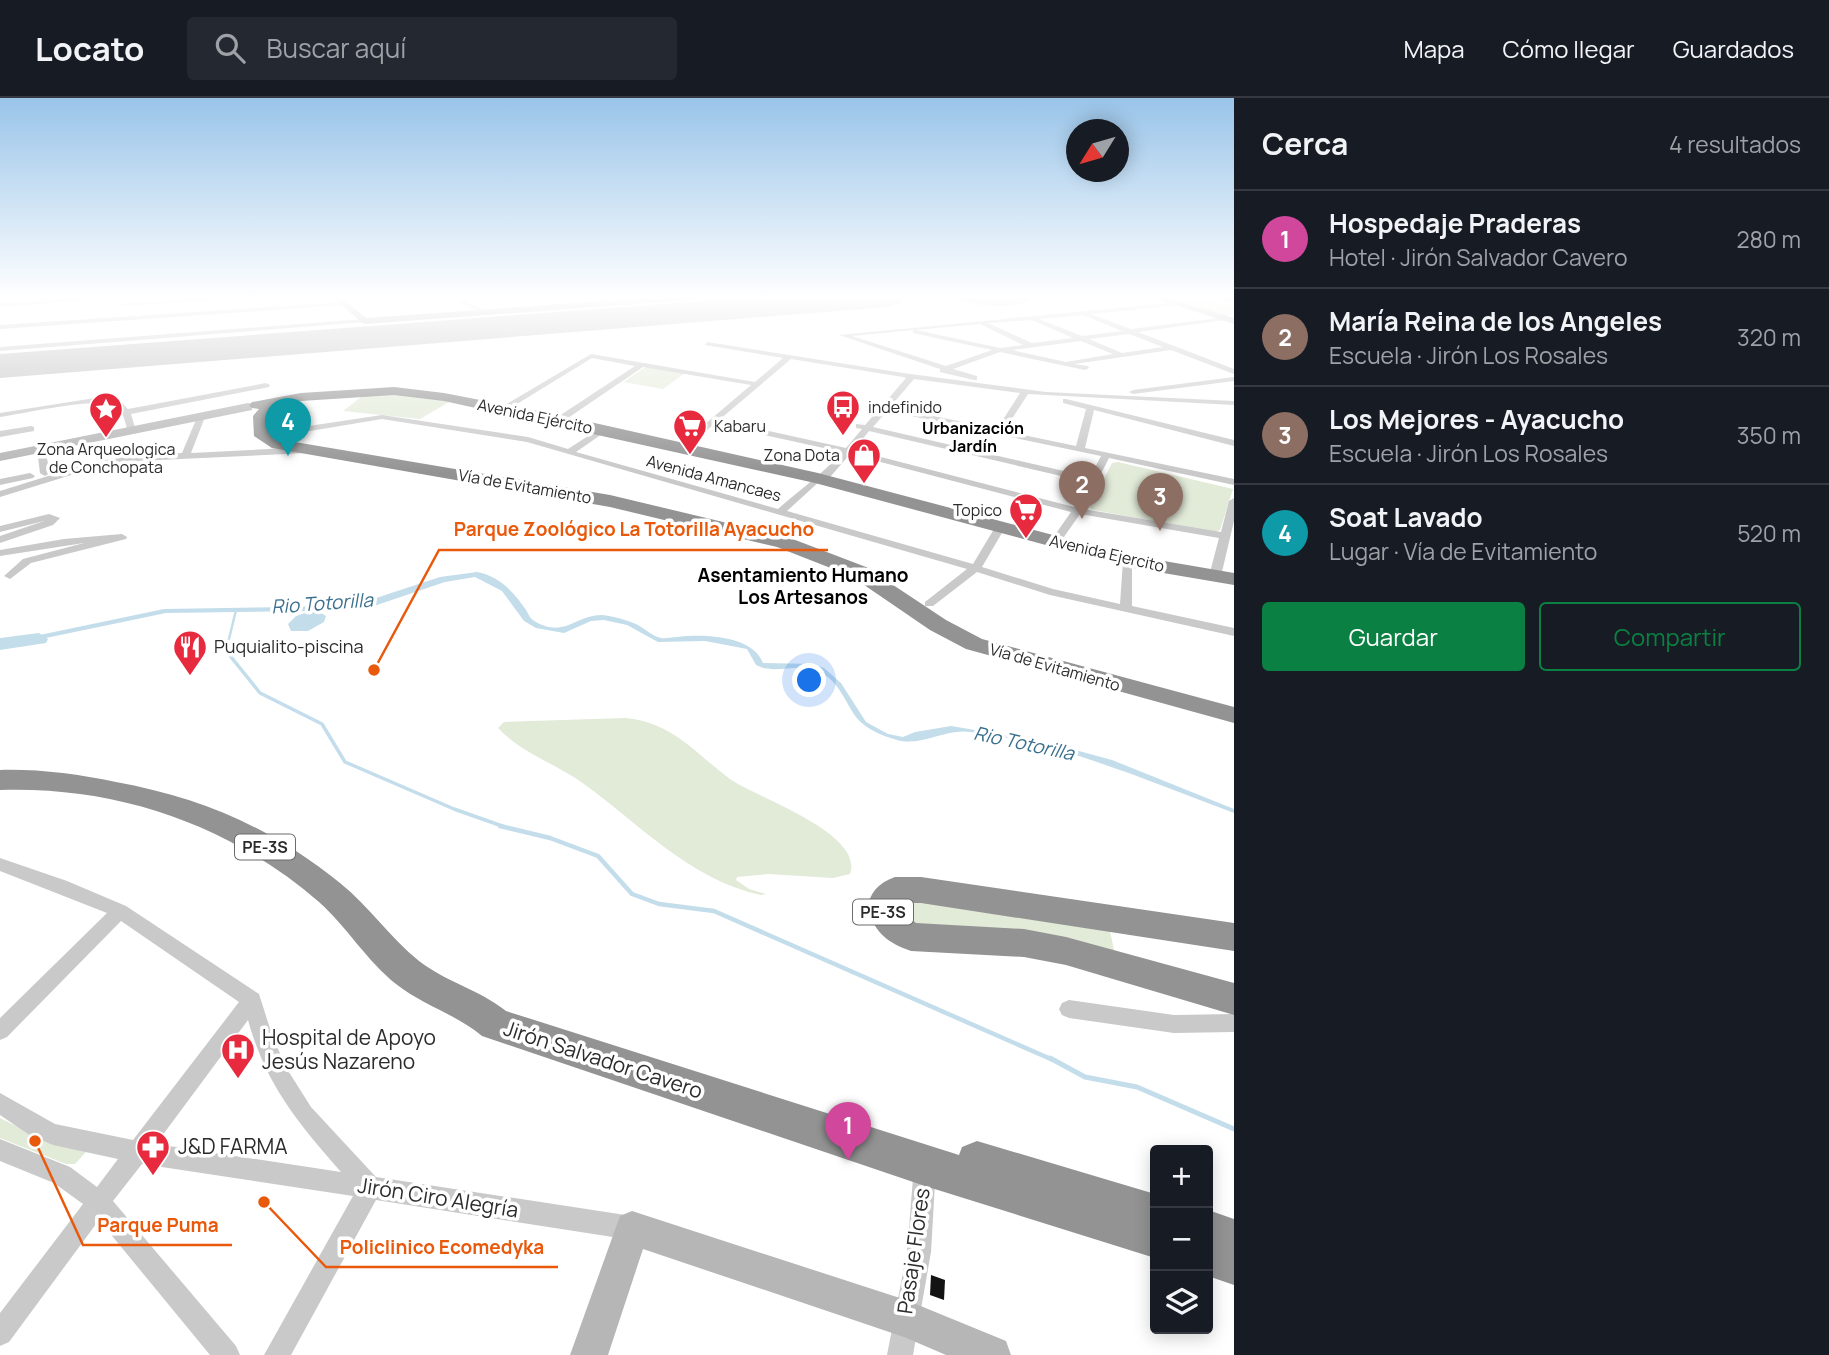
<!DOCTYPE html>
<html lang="es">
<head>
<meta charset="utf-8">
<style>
	:root { --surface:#171b24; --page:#242831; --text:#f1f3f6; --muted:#9ea1a6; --line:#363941; --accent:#0b8043 }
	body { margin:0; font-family:Manrope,sans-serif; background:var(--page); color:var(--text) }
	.controls { position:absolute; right:21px; bottom:21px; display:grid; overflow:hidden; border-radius:7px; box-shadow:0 4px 18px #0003 }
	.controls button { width:63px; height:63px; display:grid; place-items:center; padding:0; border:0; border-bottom:2px solid var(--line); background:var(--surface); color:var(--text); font:35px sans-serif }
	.compass { position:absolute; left:1066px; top:21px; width:63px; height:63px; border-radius:50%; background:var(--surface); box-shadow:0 4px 18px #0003; rotate:233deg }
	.you { position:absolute; left:810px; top:583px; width:24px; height:24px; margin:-18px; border:5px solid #fff; border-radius:50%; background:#1a73e8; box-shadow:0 0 0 10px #1a73e833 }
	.badge { display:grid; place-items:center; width:46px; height:46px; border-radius:50%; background:var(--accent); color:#fff; font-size:23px; font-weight:700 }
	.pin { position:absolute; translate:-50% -58px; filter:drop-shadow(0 2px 4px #0008) }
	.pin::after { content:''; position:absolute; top:37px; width:24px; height:21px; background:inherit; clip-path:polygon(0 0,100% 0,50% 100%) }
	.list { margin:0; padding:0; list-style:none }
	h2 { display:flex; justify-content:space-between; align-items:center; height:91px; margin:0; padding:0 28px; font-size:30px }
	h2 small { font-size:23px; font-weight:400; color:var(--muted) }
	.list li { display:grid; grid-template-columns:46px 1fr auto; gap:21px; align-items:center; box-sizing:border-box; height:98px; padding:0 28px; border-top:2px solid var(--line) }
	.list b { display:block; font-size:26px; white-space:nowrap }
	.list p { margin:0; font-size:23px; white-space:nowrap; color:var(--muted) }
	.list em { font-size:23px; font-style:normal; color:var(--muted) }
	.actions { display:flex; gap:14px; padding:21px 28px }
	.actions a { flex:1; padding:16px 0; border:2px solid var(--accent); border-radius:7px; text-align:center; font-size:24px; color:var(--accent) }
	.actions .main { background:var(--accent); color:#fff }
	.icon { flex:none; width:38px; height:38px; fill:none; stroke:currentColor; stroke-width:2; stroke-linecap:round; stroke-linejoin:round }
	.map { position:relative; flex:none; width:1234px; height:1257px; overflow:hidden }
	header { display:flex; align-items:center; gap:42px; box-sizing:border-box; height:98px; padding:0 35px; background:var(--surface); border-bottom:2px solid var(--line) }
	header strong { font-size:33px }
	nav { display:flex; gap:38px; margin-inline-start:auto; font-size:24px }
	.search { width:490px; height:63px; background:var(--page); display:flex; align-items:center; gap:18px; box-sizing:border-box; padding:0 24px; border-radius:7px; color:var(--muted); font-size:26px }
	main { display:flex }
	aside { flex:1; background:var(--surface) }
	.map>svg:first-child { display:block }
	.green { fill:#e2ead8 }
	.water { fill:#c4ddeb }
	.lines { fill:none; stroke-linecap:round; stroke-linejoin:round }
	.stream-far3 { stroke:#c4ddeb; stroke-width:2.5 }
	.stream-far2 { stroke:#c4ddeb; stroke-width:3.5 }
	.stream-far1 { stroke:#c4ddeb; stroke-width:4.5 }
	.stream { stroke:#c4ddeb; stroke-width:5 }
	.river { fill:#c4ddeb; fill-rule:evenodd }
	.taxiway { fill:#c0c0c0; fill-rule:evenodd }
	.runway { fill:#c0c0c0; fill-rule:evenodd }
	.building { fill:#131313 }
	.street { fill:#c9c9c9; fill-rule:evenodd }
	.secondary { fill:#b6b6b6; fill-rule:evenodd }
	.primary { fill:#a4a4a4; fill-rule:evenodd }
	.highway { fill:#939393; fill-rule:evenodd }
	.labels { text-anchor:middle; stroke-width:7; stroke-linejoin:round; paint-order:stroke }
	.far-poi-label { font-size:16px; fill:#2c2c2c; stroke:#fff; text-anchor:start }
	.far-street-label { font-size:16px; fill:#2c2c2c; stroke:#fff }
	.far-neighbourhood-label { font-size:16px; font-weight:bold; fill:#000; stroke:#fff }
	.shield { fill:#fff; stroke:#6b6b6b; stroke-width:2 }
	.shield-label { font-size:16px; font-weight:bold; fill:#2c2c2c }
	.poi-label { font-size:18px; fill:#2c2c2c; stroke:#fff; text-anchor:start }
	.neighbourhood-label { font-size:19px; font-weight:bold; fill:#000; stroke:#fff }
	.water-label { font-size:19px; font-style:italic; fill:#3a708e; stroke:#fff }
	.near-poi-label { font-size:21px; fill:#2c2c2c; stroke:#fff; text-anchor:start }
	.near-street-label { font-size:21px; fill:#2c2c2c; stroke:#fff }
	.leader { fill:none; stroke:#e8590c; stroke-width:2.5 }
	.callout-dot { fill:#e8590c; stroke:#fff; stroke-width:2.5 }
	.callout-label { font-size:19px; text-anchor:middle; font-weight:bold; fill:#e8590c; stroke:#fff; stroke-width:7; stroke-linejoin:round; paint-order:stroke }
</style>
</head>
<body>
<header>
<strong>Locato</strong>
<div class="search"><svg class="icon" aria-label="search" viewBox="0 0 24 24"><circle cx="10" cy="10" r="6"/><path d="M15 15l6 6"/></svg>Buscar aquí</div>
<nav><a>Mapa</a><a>Cómo llegar</a><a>Guardados</a></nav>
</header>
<main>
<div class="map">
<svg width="1234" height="1257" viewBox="0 0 1234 1257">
	<rect width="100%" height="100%" fill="#fff"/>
	<path class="green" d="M1162,199h43l29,9v8l-9,2z
		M647,268l38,7 -22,16 -39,-7z
		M365,296h30l56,7 -31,18 -77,-8z
		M1118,364l115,27 -13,41 -5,2 -122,-22 -4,-3 23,-44z
		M625,620c47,4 70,35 105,61 25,18 135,54 120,95l-17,4 -65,-4 -31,3 -1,3 13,9 17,5 -5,1c-71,-15 -120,-70 -177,-111 -27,-20 -63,-31 -86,-56l6,-6z
		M910,802l199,27 7,32 -216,-38 -3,-16z
		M0,1020l26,13 60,21 -11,12h-9l-66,-26z"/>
	<path class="water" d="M477,474c22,4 37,20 49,38 3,5 4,9 10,12 29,16 39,-7 66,-7 10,1 26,5 36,10 7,4 14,11 23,13 5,1 10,-1 16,-1 26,-3 75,-2 86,26l51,1 10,4 17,15 25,39 22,12 15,3 12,-5 36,-6 95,16 66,18 122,49v4c-86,-32 -171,-70 -264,-81 -24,-4 -49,15 -73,8 -14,-4 -32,-11 -41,-23 -12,-17 -19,-40 -41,-47 -17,-6 -35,2 -52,-2l-7,-3 -9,-16 -42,-8 -47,1 -31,-17 -23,-5 -13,1 -27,12 -28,-5 -12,-7 -22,-30 -27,-14 -30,5 -77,26 -50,3 8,5 -2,6 -16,9h-17l-3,-7 8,-8 15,-5 -145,2 -154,32 -1,-4 153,-32 130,-2 70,-5 76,-25z"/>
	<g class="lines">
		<path class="stream-far3" d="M225,546l4,-5 7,-29"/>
		<path class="stream-far2" d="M226,544l-3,5 37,46 62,31 23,38 109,47 51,18"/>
		<path class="stream-far1" d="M500,728l50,12 48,18 34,38 27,10 55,7 339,149"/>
		<path class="stream" d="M1050,960l35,19 52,10 97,42"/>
		<path class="river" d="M39,535l9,6 -2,4 -46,7v-12z"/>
		<path class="taxiway" d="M956,199h75l1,2c-13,11 -63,8 -76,-2z"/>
		<path class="runway" d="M756,199h148l-5,7 -12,3 -887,71v-24z"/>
	</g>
	<path class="building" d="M931,1177l14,5 -1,20 -14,-5z"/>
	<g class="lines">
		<path class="street" d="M99,199h25l-124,10v-4z
			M218,199l-2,3 -92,6 -3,-2z
			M449,199h7l32,15 -5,1z
			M592,199h8l14,5 -3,2z
			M346,204l-2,3 -344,24v-4z
			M1179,204l2,3 -90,9 40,15 96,-12 -2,3 -87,12 96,37v5l-63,-24 -97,14 14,2 1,2 -4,2 -85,-18 -47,17 24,7v4h-3l-34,-8v-3l-101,-34zM1083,217l39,16 -40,5 -43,-17zM1032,222l41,18 -41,5 -44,-20zM980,226l43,21 -23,3 -84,-18zM913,232v3l79,17 -46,16 -94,-30zM1129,236l34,13 -41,6 -33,-14zM1081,243l32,13 -47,8 -54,-12z
			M364,221l2,3 -366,29v-4z
			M707,244l196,31 143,19 188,9v4l-206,-11 -24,37 72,15 10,-37 -23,-6v-4h3l168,41v6l-140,-36 -9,38 149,31v6l-125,-27 -26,51 138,23 8,-31 5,-3v23l-13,55 -6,3 -6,-3 10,-38 -139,-24 -21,30 -4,1 -5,-3 21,-30 -221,-58 -19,22 -10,4 -34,31 186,53 24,-40h8l1,2 -24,41 71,22 67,15 3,-43 1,-2h8v47l102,22v8l-184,-41 -73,-23 -44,34h-8v-4l42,-33 -440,-127 -145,-23 -120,20 -4,-3 4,-3 120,-18 146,22 40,12 34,-22 3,1v4l-29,20 202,57c21,-19 45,-35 64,-57l-128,-28 -29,25 -7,-2 73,-62 -108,-18 -81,55h-6v-4l79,-52 -43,-8 -85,52 -7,-2 91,-54 164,28 28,-24 -78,-13zM791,261l112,18 3,1 -23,27 -10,-1v4l6,1 -14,16 -9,-1v4l6,1 -16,19 -127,-28zM914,281l106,14 -23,36 -107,-22zM887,313l214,45 -11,21 -217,-50zM869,333l218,51 -13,25 -220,-57z
			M1234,279v4l-101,13 -4,-2 4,-2z
			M266,285l4,2 -1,2 -138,27 5,17 -4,3 -4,-3c-3,-8 -4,-19 -12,-25 -16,-10 -94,8 -116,11v-4l95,-15 25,3 8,8z
			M198,317l7,2 -14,36 116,-6 4,3 -4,3 -170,8 -43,7 -94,29v-6l93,-29 44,-7 45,-2z
			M31,328l3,1v4l-34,6v-6z
			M41,348l4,3 5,24 -5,3 -5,-3 -3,-24z
			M30,375l5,3 -2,2 -33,7v-6z
			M49,416l11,4 -7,7 -53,18v-7l44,-15 -44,11v-6z
			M122,436l5,3 -1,2 -95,24 -21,16 -6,-3 19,-17 61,-16 -84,13v-6l64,-11z
			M0,760l67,23 59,25 133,88 14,44 14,31 24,38 65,70 256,39 8,4 4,8 -4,8 -8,4 -256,-40 -85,155h-27l89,-159 -211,-32 -29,37 123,145 4,9h-30l-111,-135 -90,122 -9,4v-33l83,-109 -29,-21 -54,-22v-22l70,28 27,20 21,-28 -65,-14 -25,-11 -28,-19v-22l55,31 78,16 106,-138 -118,-81 -114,116 -7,3v-22l107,-105 -107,-42zM248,922c18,65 50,103 93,152l-185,-28z
			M1069,902l105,15 60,-1v18l-60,1 -105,-15 -7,-3 -3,-6 3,-6z
			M925,1057l8,3 3,8 -5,86 -18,103h-26l20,-103 7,-86 3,-8z"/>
		<path class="secondary" d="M332,199h9l25,21 292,-21h37l-5,3 -326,24z
			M1151,199h12l71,21v6z
			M248,305l4,1v6l-252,51v-8z
			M632,1113l274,89 100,41 5,14h-65l-42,-18 -261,-88 -35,106h-38l50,-139z"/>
		<path class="primary" d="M1218,199h16v6l-14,-4z"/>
		<path class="highway" d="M394,289l50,6 115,22 259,58 311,82 105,18v12l-106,-18 -313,-84 -371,-82 -50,-6 -93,6 -23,5 -9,11 1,17 7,5 333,56 180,43 76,29 80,53 36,19 252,68v16l-268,-74 -36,-19 -79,-54 -74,-29 -167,-40 -338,-59 -18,-12 -1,-20 6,-7 -7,-1 -3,-3 3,-3 49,-9z
			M0,672c39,-1 77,4 116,12 87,16 154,45 224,101 29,23 50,55 79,78 27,21 61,29 87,50l453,144 3,-8 15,-6 178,53v64l-230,-72 -443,-150c-26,-22 -60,-31 -86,-52 -30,-24 -49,-57 -77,-82 -89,-77 -201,-116 -319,-112z
			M895,779h26l313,46v28l-313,-48h-18l-4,7 17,13 108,6 42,8 168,46v32l-168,-50 -42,-8 -113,-6c-25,-9 -33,-17 -44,-40 2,-18 11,-28 28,-34z
			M1208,1112l26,9v66l-26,-9z"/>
	</g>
	<linearGradient id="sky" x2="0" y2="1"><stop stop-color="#99c4e9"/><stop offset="0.53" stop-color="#fff"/><stop offset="1" stop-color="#fff" stop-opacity="0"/></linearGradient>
	<rect width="1234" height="375" fill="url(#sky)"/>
	<defs>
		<g id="bus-pin" transform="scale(1.75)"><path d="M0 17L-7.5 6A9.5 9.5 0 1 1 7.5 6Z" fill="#e72a3e" stroke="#fff"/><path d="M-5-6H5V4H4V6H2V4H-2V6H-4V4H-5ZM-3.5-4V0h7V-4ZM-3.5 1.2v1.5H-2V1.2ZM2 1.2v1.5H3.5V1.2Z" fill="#fff"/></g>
		<g id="sight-pin" transform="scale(1.75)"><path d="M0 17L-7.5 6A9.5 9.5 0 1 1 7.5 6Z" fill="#e72a3e" stroke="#fff"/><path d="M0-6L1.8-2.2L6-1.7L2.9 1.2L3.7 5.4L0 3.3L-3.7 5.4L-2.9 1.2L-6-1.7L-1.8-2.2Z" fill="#fff"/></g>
		<g id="supermarket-pin" transform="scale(1.75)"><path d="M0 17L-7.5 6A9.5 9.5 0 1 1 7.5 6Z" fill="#e72a3e" stroke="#fff"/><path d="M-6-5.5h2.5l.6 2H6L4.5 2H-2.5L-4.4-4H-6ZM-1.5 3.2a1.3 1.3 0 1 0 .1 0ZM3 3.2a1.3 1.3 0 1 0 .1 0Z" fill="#fff"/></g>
		<g id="shop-pin" transform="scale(1.75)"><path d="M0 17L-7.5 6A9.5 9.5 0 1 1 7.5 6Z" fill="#e72a3e" stroke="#fff"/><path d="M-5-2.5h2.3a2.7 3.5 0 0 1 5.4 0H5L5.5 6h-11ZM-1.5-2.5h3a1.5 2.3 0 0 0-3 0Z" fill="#fff"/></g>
		<g id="restaurant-pin" transform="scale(1.75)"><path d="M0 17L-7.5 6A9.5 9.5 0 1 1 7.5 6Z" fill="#e72a3e" stroke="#fff"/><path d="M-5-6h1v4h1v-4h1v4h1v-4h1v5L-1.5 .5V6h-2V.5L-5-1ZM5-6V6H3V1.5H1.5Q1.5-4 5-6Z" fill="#fff"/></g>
		<g id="hospital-pin" transform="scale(1.75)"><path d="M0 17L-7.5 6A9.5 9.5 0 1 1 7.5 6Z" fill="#e72a3e" stroke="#fff"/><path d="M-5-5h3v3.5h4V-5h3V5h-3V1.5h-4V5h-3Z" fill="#fff"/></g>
		<g id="pharmacy-pin" transform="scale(1.75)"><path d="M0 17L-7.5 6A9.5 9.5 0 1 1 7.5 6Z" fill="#e72a3e" stroke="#fff"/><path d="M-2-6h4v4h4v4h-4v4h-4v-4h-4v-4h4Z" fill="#fff"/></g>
	</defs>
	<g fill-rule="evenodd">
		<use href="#bus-pin" x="843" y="309"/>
		<use href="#sight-pin" x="106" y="311"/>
		<use href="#supermarket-pin" x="690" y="328"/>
		<use href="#shop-pin" x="864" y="357"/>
		<use href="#supermarket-pin" x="1026" y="412"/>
		<use href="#restaurant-pin" x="190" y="549"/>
		<use href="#hospital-pin" x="238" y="952"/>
		<use href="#pharmacy-pin" x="153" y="1049"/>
	</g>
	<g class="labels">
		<g class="far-poi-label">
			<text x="868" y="315">indefinido</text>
			<text x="714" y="334">Kabaru</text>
			<text x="106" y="357" text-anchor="middle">Zona Arqueologica<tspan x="106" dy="18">de Conchopata</tspan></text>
			<text x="840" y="363" text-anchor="end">Zona Dota</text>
			<text x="1002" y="418" text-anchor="end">Topico</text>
		</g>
		<g class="far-street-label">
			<text transform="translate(535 318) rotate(12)" y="6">Avenida Ejército</text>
			<text transform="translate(714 380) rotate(15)" y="6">Avenida Amancaes</text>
			<text transform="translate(525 388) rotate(10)" y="6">Vía de Evitamiento</text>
			<text transform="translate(1107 455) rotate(13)" y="6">Avenida Ejercito</text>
			<text transform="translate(1055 569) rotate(16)" y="6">Vía de Evitamiento</text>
		</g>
		<g class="far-neighbourhood-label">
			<text x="973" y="336">Urbanización<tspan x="973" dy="18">Jardín</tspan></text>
		</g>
		<g class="shield">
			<rect x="235" y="736.5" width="60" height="25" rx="5"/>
			<rect x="853" y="801.5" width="60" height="25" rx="5"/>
		</g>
		<g class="shield-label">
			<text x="265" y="755">PE-3S</text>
			<text x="883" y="820">PE-3S</text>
		</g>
		<g class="poi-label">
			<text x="214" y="555">Puquialito-piscina</text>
		</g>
		<g class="neighbourhood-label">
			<text x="803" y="484">Asentamiento Humano<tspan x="803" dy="22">Los Artesanos</tspan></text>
		</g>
		<g class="water-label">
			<text transform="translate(322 505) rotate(-4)" y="7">Rio Totorilla</text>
			<text transform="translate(1024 645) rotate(12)" y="7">Rio Totorilla</text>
		</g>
		<g class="near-poi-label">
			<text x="262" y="947">Hospital de Apoyo<tspan x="262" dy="24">Jesús Nazareno</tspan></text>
			<text x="178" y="1056">J&amp;D FARMA</text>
		</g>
		<g class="near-street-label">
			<text transform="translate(603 962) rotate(18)" y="7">Jirón Salvador Cavero</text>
			<text transform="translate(438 1100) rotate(9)" y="7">Jirón Ciro Alegría</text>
			<text transform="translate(914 1153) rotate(-82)" y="7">Pasaje Flores</text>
		</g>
	</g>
	<path class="leader" d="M374 572L439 452H828M35 1043L83 1147H232M264 1104L326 1169H558"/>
	<g class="callout-dot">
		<circle cx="374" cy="572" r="7"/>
		<circle cx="35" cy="1043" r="7"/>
		<circle cx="264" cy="1104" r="7"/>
	</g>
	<g class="callout-label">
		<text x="634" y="438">Parque Zoológico La Totorilla Ayacucho</text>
		<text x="158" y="1134">Parque Puma</text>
		<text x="442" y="1156">Policlinico Ecomedyka</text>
	</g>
</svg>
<div class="controls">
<button>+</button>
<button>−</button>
<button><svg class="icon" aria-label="layers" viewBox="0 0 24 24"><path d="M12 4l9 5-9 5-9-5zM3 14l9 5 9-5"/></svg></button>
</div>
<svg class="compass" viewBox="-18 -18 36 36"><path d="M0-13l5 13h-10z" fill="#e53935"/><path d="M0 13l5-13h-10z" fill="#9ea1a6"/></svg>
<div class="you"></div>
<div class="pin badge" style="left:848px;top:1062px;background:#d1479c">1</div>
<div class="pin badge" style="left:1082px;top:421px;background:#8d6e63">2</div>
<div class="pin badge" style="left:1160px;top:433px;background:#8d6e63">3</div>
<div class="pin badge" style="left:288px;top:358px;background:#0f9aa8">4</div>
</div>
<aside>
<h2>Cerca<small>4 resultados</small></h2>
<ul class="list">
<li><span class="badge" style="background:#d1479c">1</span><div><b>Hospedaje Praderas</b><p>Hotel · Jirón Salvador Cavero</p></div><em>280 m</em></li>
<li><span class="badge" style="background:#8d6e63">2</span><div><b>María Reina de los Angeles</b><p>Escuela · Jirón Los Rosales</p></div><em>320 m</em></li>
<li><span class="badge" style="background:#8d6e63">3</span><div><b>Los Mejores - Ayacucho</b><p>Escuela · Jirón Los Rosales</p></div><em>350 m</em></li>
<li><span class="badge" style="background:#0f9aa8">4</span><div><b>Soat Lavado</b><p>Lugar · Vía de Evitamiento</p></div><em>520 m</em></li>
</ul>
<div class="actions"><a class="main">Guardar</a><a>Compartir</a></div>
</aside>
</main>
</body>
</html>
